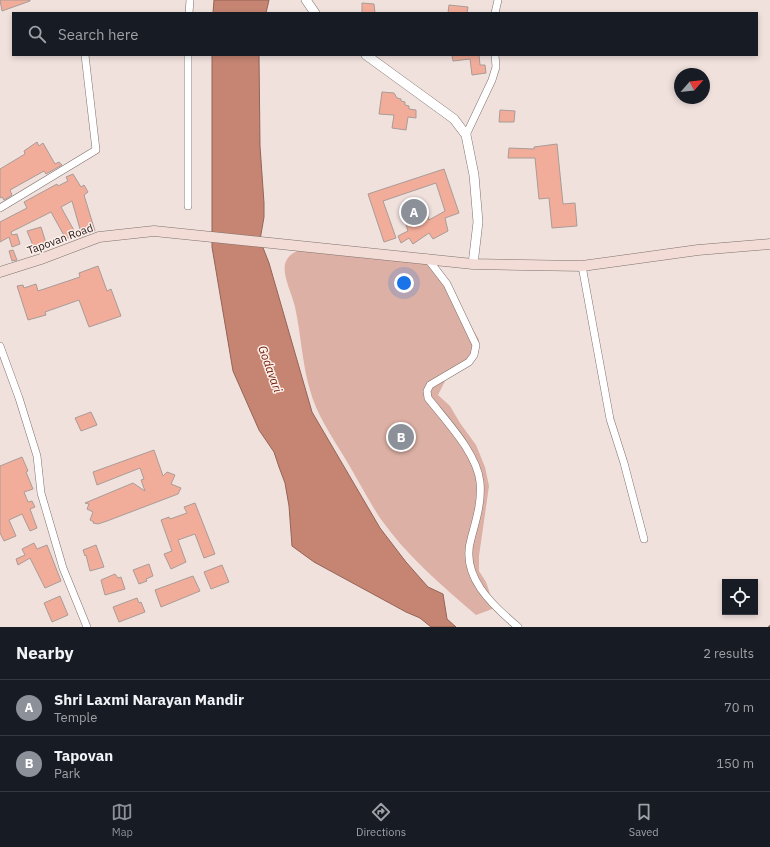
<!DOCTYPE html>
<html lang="en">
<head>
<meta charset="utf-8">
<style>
	:root { --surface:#171b24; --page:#242831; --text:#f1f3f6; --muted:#9ea1a6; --line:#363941; --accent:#8c9099 }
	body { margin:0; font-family:"IBM Plex Sans",sans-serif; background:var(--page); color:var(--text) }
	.controls { position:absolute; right:12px; bottom:12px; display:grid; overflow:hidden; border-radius:0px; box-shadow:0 2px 6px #0003 }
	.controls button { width:36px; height:36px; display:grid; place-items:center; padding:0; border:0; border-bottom:1px solid var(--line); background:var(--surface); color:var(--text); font:20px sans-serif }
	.compass { position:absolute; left:674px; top:68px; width:36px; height:36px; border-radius:50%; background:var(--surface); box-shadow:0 2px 6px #0003; rotate:62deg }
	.you { position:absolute; left:404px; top:283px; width:14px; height:14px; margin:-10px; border:3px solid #fff; border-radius:50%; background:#1a73e8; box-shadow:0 0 0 6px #1a73e833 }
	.badge { display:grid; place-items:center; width:26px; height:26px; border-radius:50%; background:var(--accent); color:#fff; font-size:13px; font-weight:700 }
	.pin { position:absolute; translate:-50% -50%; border:2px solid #fff; box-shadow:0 1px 4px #0006 }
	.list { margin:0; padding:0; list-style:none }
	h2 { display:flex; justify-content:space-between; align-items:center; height:52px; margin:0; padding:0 16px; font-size:17px }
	h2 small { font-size:13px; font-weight:400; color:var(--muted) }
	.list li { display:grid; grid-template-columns:26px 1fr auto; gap:12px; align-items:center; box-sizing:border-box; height:56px; padding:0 16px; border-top:1px solid var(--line) }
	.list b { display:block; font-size:15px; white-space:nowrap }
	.list p { margin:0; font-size:13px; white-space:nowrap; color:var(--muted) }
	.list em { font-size:13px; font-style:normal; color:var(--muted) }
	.icon { flex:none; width:22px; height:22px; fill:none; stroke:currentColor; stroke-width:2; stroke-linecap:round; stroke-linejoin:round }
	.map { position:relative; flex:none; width:770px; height:627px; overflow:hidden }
	.search { position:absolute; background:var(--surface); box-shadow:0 2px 6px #0003; left:12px; right:12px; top:12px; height:44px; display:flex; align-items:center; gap:10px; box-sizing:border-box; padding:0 14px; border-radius:0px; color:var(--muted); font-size:15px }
	.sheet { height:164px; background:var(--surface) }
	nav { display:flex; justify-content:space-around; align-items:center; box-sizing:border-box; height:56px; border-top:1px solid var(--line); background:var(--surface); font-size:11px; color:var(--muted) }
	nav a { display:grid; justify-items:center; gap:2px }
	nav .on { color:var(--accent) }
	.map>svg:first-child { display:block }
	.green { fill:#dcb0a4 }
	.water { fill:#c68573; stroke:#946457 }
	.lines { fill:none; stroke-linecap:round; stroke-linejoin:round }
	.stream { stroke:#946457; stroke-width:2 }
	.building { fill:#f2ad9a; stroke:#a99b97 }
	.minor-casing { stroke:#7e716d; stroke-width:8 }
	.tertiary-casing { stroke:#7e716d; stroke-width:10 }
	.secondary-casing { stroke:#7e716d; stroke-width:11 }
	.minor { stroke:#fff; stroke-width:7 }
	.tertiary { stroke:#fff; stroke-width:9 }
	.secondary { stroke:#f3dcd6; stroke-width:10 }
	.labels { text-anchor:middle; stroke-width:3; stroke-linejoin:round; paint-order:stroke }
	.street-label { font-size:11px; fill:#1e1817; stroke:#feefea }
	.water-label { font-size:12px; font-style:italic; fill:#72230c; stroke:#feefea }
</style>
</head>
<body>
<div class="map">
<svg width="770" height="627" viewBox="0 0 770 627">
	<rect width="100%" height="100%" fill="#f0e1dd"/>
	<path class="green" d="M306,248l114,10 13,11 34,50 12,21v10l-3,7 -26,14 -12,24 12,11 10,17 16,22 9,22 4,19 -10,70v15l7,11 9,26 -19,7c-34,-29 -70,-60 -96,-97 -13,-20 -24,-42 -37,-63 -12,-20 -27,-42 -33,-65 -8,-27 -9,-56 -15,-83 -6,-25 -25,-50 11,-59z"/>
	<path class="water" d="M214,0h55l-3,13h-53z
		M212,55h47l1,91 4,57v14l-4,23 9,23 43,149 68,116 26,34 22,25 15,7 4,25 9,8h-25l-11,-9 -14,-6 -92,-50 -22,-16 -3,-40 -4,-23 -6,-16 -5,-15 -15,-22 -26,-59 -21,-124z"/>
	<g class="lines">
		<path class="stream" d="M769,627l1,-1"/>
	</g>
	<path class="building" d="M0,0h30v1l-28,10z
		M362,3l12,1 1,9h-13z
		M449,5l19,2 -1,6h-19z
		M452,55h27l1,10h5l1,8 -14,2 -2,-16 -17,2z
		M382,92l12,1 3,5 4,1v2l4,1v3l4,1v3l7,1v8l-8,-1 -2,13 -14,-2 2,-13 -15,-1z
		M500,110l15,1 -1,11h-15z
		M37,142l2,4 4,-3 12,21 4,-2 3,3 -16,9 -2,-3 -34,19 2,5 -8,5 -2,-3 -2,1v-29l25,-15 -1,-3z
		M557,144l6,60 12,-1 2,23 -25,2 -3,-30 -10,1 -4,-41h-27l1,-10 25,1v-2z
		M444,169l15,44 -14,5 3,13 -15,8 -4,-6 -16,11 -4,-6 -8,5 -3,-7 10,-5 -7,-23 22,-6 6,18 16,-9 -9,-28 -53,18 13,37 -12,4 -16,-48z
		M73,174l8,13 3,-2 4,7 -4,3 11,36 -13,5 -10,-35 -11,6 15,27 -10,5 -15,-27 -40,20 1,3 5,-1 3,10 -8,3 -3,-10 -9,5v-20l27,-14 -3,-6 33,-18 1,2 10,-5 -2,-4z
		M41,227l5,16 -12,5 -7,-17z
		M13,250l4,10 -5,1 -3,-10z
		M98,266l9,25 4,-2 10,27 -32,11 -10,-27 -34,12 1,3 -18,5 -11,-34 6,-1 1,3 12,-4 2,7 42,-14 -1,-4z
		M91,412l6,13 -16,6 -6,-13z
		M154,450l9,26 4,-4 8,3 -4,9 10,4 -3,6 -71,27 -9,3 -5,-1 1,-1 -4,-2 3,-8 -6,-3 2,-5 -4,-1 48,-20 12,8 -4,-11 3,-1 -4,-11 -43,17 -4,-13z
		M22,457l6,14 -2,1 7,17 -9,3 4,10 4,-1 3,6 -5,2 7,19 -7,3 -8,-17 -13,6 7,16 -12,5 -4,-8v-67z
		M195,503l20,51 -11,4 -9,-24 -17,6 8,22 -15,7 -7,-15 8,-3 -11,-31 8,-3 1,2 17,-6 -3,-6z
		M34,543l3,6 10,-4 14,36 -16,7 -15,-30 -12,7 -2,-6 9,-4 -3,-6z
		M96,545l8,22 -14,4 -4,-16 -1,1 -2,-6z
		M149,564l4,12 -7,3 1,2 -8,3 -6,-14z
		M222,565l7,17 -18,7 -7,-17z
		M115,574l3,4 3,-1 4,12 -20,6 -4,-15z
		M193,576l7,15 -39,16 -6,-17z
		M60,596l8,19 -16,7 -8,-19z
		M137,598l2,5 2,-1 4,10 -26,10 -6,-15z"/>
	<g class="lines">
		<g class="minor-casing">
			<path id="minor" d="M189,13l1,-13
				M495,13l3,-13
				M188,55v151
				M466,135l26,-55 4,-13 -1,-12
				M0,208l96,-58 -11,-95
				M427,258l20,26 29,61 -2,10 -5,7 -39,23 -3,6 1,7c18,23 49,55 52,84 2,20 -4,38 -9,57 -11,37 21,66 47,88
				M582,266l28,153 14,44 20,76
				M0,346l19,52 18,58 4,37 22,75 24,59"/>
		</g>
		<g class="tertiary-casing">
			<path id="tertiary" d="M306,0l9,13
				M366,55l88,64 12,16 8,40 4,47 -5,42"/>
		</g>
		<g class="secondary-casing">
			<path id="secondary" d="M0,272l41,-13 58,-22 55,-6 319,33 109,2 116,-16 72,-6"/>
		</g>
		<use href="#minor" class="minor"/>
		<use href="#tertiary" class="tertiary"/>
		<use href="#secondary" class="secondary"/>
	</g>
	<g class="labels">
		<g class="street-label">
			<text transform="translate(60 239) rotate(-20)" y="4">Tapovan Road</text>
		</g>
		<g class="water-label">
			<text transform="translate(270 369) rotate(70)" y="4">Godavari</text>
		</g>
	</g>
</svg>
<div class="controls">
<button><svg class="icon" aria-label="locate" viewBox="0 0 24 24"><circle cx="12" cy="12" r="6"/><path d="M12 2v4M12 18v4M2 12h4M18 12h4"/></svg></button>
</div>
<svg class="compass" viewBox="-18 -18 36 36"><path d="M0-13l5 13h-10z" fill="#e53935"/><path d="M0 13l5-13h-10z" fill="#9ea1a6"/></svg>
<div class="you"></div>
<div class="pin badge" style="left:414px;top:212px">A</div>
<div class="pin badge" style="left:401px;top:437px">B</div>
<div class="search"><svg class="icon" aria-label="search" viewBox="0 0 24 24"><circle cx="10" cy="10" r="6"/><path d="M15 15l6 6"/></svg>Search here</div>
</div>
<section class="sheet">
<h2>Nearby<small>2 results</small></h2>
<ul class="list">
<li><span class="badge">A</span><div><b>Shri Laxmi Narayan Mandir</b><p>Temple</p></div><em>70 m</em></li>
<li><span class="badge">B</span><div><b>Tapovan</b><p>Park</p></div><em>150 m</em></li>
</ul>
</section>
<nav>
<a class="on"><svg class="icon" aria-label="map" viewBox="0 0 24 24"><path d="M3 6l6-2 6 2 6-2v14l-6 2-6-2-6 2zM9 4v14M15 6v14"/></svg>Map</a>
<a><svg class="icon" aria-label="directions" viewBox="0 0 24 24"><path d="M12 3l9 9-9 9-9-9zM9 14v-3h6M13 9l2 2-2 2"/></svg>Directions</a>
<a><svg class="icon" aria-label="saved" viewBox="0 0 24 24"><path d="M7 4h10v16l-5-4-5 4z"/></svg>Saved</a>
</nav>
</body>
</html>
